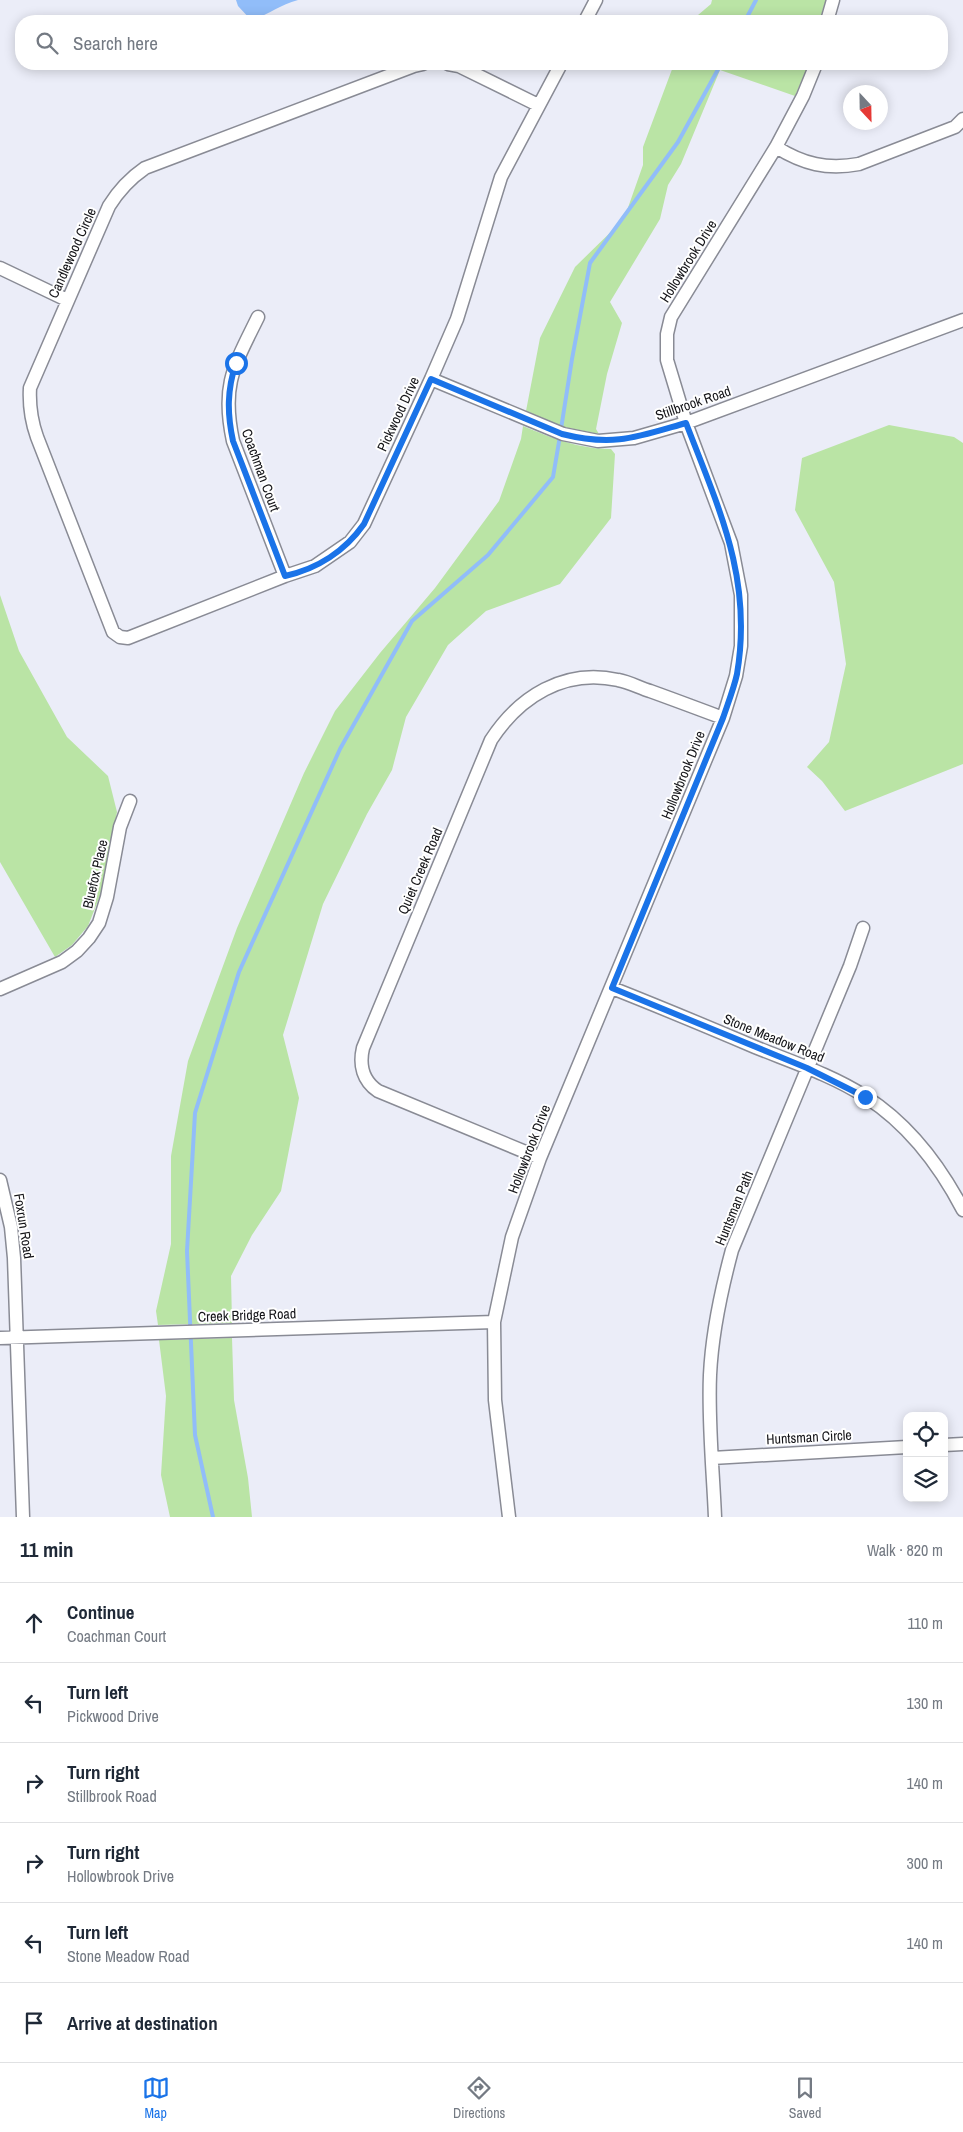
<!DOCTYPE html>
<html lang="en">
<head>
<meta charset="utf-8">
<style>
	:root { --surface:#fff; --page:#f2f2f3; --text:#1f2937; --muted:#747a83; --line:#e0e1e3; --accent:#1a73e8 }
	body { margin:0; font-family:"Archivo Narrow",sans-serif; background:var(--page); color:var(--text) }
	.controls { position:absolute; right:15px; bottom:15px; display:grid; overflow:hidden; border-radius:10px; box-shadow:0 2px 12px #0003 }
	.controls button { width:45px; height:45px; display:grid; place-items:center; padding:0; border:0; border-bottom:1px solid var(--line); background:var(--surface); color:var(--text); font:25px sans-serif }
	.compass { position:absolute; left:843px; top:85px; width:45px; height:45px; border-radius:50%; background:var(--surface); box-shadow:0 2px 12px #0003; rotate:158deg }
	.stop { position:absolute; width:15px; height:15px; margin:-11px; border:4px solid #1a73e8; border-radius:50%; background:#fff }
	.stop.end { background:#1a73e8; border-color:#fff; box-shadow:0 1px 5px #0008 }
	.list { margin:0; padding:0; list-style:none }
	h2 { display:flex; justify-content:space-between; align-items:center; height:65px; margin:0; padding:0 20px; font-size:21px }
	h2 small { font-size:16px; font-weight:400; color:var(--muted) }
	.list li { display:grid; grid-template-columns:32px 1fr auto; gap:15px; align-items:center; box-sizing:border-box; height:80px; padding:0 20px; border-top:1px solid var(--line) }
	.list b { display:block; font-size:19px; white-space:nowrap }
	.list p { margin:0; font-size:16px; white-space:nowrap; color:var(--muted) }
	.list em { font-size:16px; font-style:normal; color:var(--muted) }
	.icon { flex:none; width:28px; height:28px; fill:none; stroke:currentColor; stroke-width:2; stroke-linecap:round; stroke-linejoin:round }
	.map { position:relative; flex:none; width:963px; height:1517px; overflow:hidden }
	.search { position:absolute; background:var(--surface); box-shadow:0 2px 12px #0003; left:15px; right:15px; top:15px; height:55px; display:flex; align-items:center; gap:12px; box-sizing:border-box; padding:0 18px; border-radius:20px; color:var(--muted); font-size:19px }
	.sheet { height:545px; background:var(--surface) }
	nav { display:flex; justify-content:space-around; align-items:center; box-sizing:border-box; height:70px; border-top:1px solid var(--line); background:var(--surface); font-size:14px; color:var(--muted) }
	nav a { display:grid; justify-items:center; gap:2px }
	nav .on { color:var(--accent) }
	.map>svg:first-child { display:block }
	.green { fill:#bae4a5 }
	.water { fill:#91bdf9 }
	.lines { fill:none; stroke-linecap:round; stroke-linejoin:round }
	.stream { stroke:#91bdf9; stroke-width:4 }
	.minor-casing { stroke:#898b95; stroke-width:15 }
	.minor { stroke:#fff; stroke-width:12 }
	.route { stroke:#1a73e8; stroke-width:6 }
	.labels { text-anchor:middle; stroke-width:4; stroke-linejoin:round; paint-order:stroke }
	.street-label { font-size:14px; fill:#141418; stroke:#fff }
</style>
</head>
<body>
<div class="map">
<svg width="963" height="1517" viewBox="0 0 963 1517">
	<rect width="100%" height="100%" fill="#ebedf8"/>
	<path class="green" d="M712,0h114l-7,21h-128l20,-17z
		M674,64h135l-14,32 -75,-26 -39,94 -13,21 -8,34 -50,83 12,21 -15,51 -11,55 3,5 -35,-7 -38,-16 14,-73 35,-71 49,-48 19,-54v-18z
		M889,425l65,12 9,6v321l-118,47 -23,-30 -15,-14 22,-25 17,-78 -12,-82 -39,-72 7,-52z
		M523,426c29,12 56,23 88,23l4,5 -4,64 -51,66 -74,27 -38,34 -42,72 -14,53 -25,44 -44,90 -40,131 16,63 -18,93 -29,44 -21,41 1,47 -74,2 -2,-14 15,-67v-88l17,-95 49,-133 67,-155 31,-62 45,-58 55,-65 64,-87 22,-62z
		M0,595l19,56 48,86 41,39 9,36 -16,81 -13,33 -16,19 -17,12 -55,-95z
		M232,1338l2,62 14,78 4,39h-82l-9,-42 5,-79 -7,-56z"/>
	<path class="water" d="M236,0h62c-19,5 -29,15 -47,20l-13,-14z"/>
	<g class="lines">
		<path class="stream" d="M745,21l11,-21
			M561,429l11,-70 18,-96 88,-121 43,-78
			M213,1517l-18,-82 -8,-184 8,-138 44,-141 101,-223 72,-128 76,-66 65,-78 7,-41"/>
		<g class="minor-casing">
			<path id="minor" d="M585,21l11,-21
				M827,21l6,-21
				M423,64l-9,2 -269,102c-16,11 -26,22 -36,38l-79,182c-1,18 1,32 7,49l76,195 7,5 8,1 157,-62 30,-10 35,-24 14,-18 67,-145 26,-60 44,-142 60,-113
				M448,64l11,2 79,39
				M776,147c27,17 51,23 83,17l96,-37 8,-8
				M0,268l67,32
				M258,317c-24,49 -37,68 -25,124l52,135
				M431,379l132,55 35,7 36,-3 52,-15 277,-103
				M612,988c48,19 96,39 143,59 37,15 77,28 111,50 42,27 74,69 97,113
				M0,989l62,-27 15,-11 12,-13 10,-15 8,-26 13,-70 10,-26
				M540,1158l-162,-67c-15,-10 -19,-26 -15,-43l128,-308c28,-43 73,-72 127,-60 11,2 22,8 32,11 25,9 49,18 73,27
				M0,1180l11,47 3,31 9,259
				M0,1338l494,-16
				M944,1445l19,-1
				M712,1458l195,-11
				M509,1517l-14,-117 -1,-78 18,-85 28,-79 183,-440 13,-42 5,-30v-51l-10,-52 -45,-120 -19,-63v-26l4,-17 105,-170 27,-51 13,-32
				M715,1517c-2,-47 -7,-95 -5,-142 2,-43 11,-84 22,-125l118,-284 13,-38"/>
		</g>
		<use href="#minor" class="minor"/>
	</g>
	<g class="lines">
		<path class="route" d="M236,363c-9,27 -9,50 -3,78l52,135c32,-7 60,-25 79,-52l67,-145 131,55c52,13 75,3 124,-11 33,86 67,156 51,251 -3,14 -9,29 -14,44l-111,270 195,80 58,29"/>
	</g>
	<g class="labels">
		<g class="street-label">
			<text transform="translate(72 253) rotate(-66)" y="5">Candlewood Circle</text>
			<text transform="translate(688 261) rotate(-58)" y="5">Hollowbrook Drive</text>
			<text transform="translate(693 403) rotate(-19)" y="5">Stillbrook Road</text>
			<text transform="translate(398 414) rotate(-65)" y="5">Pickwood Drive</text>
			<text transform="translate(261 470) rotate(70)" y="5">Coachman Court</text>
			<text transform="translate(683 775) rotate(-68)" y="5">Hollowbrook Drive</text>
			<text transform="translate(420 871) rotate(-67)" y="5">Quiet Creek Road</text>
			<text transform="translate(95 874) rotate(-77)" y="5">Bluefox Place</text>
			<text transform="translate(774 1038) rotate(22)" y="5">Stone Meadow Road</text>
			<text transform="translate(529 1149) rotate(-69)" y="5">Hollowbrook Drive</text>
			<text transform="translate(734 1208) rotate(-68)" y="5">Huntsman Path</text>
			<text transform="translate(24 1226) rotate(81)" y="5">Foxrun Road</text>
			<text transform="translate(247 1315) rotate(-2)" y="5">Creek Bridge Road</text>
			<text transform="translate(809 1437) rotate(-3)" y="5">Huntsman Circle</text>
		</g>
	</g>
</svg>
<div class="controls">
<button><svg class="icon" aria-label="locate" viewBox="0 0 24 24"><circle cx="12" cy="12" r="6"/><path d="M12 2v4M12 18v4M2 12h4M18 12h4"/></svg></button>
<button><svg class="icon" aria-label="layers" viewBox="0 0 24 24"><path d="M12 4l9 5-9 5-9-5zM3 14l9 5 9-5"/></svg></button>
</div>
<svg class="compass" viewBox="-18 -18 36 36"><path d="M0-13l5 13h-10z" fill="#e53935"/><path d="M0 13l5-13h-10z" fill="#747a83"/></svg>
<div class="stop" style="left:236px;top:363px"></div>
<div class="stop end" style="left:865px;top:1097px"></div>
<div class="search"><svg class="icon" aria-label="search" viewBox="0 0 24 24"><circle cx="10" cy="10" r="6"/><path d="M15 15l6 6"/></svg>Search here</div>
</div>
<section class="sheet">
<h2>11 min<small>Walk · 820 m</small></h2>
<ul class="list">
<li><svg class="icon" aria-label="ahead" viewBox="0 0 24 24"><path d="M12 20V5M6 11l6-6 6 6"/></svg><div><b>Continue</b><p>Coachman Court</p></div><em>110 m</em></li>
<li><svg class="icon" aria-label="left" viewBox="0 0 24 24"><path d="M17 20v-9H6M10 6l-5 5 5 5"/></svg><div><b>Turn left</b><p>Pickwood Drive</p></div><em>130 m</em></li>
<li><svg class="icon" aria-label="right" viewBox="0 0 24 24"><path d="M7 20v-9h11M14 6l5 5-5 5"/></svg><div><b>Turn right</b><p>Stillbrook Road</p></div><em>140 m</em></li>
<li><svg class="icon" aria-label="right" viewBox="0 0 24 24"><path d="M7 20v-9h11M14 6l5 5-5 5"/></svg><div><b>Turn right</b><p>Hollowbrook Drive</p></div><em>300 m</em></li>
<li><svg class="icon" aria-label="left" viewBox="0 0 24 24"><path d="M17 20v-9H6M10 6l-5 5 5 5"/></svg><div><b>Turn left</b><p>Stone Meadow Road</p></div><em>140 m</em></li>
<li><svg class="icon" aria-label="arrive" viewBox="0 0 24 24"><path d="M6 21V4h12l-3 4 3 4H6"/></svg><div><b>Arrive at destination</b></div></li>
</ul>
</section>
<nav>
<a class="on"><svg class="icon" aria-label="map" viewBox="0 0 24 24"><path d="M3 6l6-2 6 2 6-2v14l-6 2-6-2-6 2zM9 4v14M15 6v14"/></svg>Map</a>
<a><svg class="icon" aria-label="directions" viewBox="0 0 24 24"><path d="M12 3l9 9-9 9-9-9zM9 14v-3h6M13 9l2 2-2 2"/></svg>Directions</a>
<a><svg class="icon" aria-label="saved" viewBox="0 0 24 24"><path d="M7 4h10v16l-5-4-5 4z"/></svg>Saved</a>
</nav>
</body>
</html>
